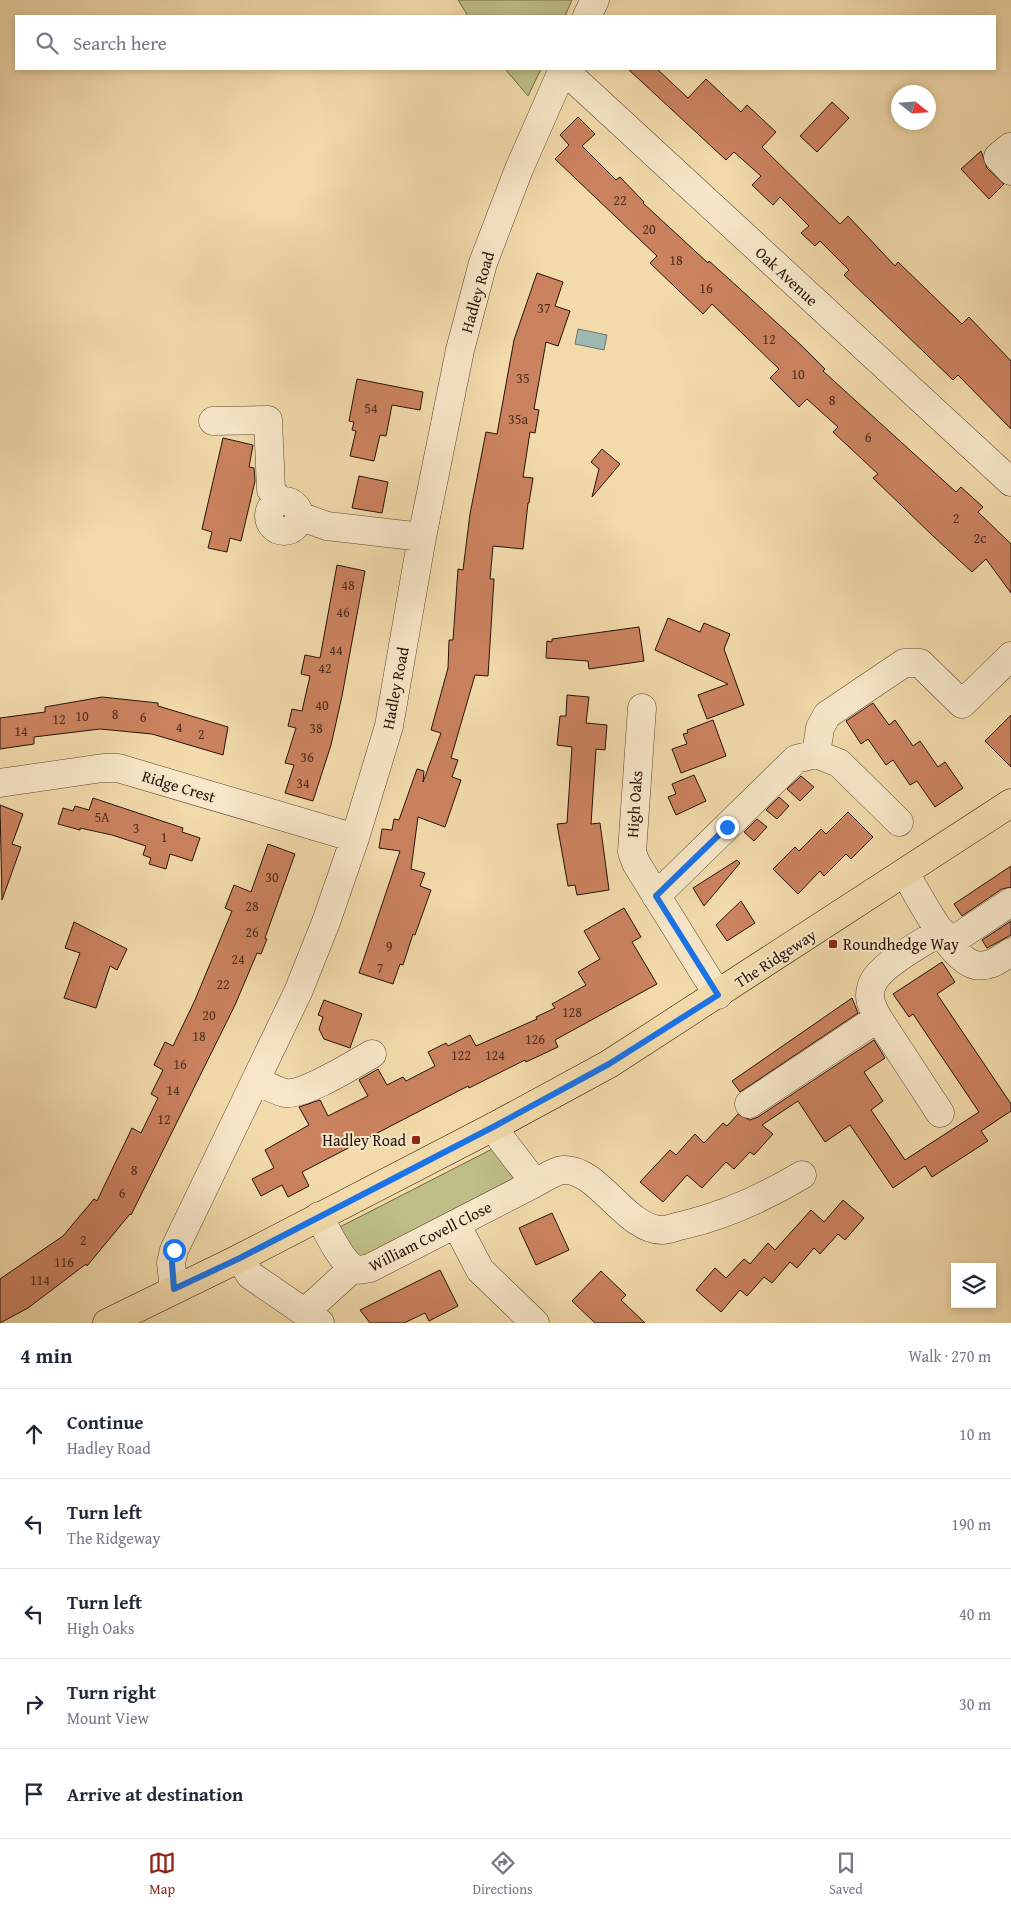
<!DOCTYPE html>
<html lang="en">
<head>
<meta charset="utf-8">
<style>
	:root { --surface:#fff; --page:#f6f6f7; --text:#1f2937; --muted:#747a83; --line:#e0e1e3; --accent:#8f2418 }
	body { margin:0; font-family:"Gentium Book Plus",serif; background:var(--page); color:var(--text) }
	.controls { position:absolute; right:15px; bottom:15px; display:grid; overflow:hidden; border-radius:0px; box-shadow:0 2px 8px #0003 }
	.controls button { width:45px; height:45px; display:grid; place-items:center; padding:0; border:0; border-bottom:1px solid var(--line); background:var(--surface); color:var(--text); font:25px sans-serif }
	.compass { position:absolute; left:891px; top:85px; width:45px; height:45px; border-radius:50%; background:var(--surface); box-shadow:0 2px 8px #0003; rotate:107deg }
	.stop { position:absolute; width:15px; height:15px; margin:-11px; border:4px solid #1a73e8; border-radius:50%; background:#fff }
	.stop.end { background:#1a73e8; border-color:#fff; box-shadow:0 1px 5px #0008 }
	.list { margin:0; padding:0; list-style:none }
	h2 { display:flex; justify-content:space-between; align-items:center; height:65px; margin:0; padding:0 20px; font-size:21px }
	h2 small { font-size:16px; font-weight:400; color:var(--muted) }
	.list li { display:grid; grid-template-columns:32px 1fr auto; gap:15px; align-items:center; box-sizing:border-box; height:90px; padding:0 20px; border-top:1px solid var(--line) }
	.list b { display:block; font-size:19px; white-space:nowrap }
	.list p { margin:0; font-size:16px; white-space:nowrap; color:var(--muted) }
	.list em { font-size:16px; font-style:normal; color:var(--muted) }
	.icon { flex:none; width:28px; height:28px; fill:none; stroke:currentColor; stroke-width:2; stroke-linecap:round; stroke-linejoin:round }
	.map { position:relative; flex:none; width:1011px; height:1323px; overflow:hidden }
	.search { position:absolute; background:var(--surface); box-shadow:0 2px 8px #0003; left:15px; right:15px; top:15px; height:55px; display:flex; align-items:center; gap:12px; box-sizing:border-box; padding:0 18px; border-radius:0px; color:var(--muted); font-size:19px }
	.sheet { height:515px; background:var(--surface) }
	nav { display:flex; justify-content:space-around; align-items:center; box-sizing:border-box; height:70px; border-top:1px solid var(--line); background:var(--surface); font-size:14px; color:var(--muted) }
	nav a { display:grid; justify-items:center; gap:2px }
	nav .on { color:var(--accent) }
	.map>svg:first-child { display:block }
	.green { fill:#bebe86; stroke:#726848 }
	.water { fill:#9db9b1; stroke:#6d776f }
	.building { fill:#cb825f; stroke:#25130b }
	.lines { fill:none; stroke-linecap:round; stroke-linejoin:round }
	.minor-casing { stroke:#584533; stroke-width:29 }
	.major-casing { stroke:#25130b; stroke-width:29 }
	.minor { stroke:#f7e7c8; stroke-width:28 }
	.major { stroke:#f2daaa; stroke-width:28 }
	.route { stroke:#1a73e8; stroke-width:6 }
	.poi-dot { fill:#8f2418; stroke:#f7e7c8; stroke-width:2 }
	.labels { text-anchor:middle; stroke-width:4; stroke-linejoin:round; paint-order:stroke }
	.number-label { font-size:14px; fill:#4e2f20 }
	.street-label { font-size:16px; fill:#25130b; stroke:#f7e7c8 }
	.poi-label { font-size:16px; fill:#25130b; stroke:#f7e7c8; text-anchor:start }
</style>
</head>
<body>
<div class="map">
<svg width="1011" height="1323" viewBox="0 0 1011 1323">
	<rect width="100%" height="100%" fill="#f2daaa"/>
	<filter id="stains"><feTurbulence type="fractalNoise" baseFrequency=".004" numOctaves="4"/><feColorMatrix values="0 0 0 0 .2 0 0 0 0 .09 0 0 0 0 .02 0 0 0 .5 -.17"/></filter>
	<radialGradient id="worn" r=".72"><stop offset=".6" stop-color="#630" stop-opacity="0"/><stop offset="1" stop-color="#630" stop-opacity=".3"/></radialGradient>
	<path class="green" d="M458,0h114l-7,16h-97z
		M505,69h36l-13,27z
		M496,1147l21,34 -157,82 -26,-33z"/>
	<path class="water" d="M578,329l29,6 -3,15 -29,-6z"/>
	<path class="building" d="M628,69h29l31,29 18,-19 35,33 6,-7 29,27 -14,15 78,77 8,-8 47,50 3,-4 64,62 7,-7 42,44v68l-53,-54 -5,5 -109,-105 5,-5 -29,-29 -5,5 -14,-13 8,-7 -29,-29 -7,8 -21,-20 9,-9 -27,-24 -8,8z
		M832,102l17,16 -32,34 -17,-16z
		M578,117l17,17 -13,12 34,34 4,-3 24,25 -1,1 65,60 1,-2 30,27 63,58 23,23 -2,2 133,121 5,-5 22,20 -5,5 33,32v49l-25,-34 -14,13 -39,-36 -60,-58 5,-4 -45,-42 5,-5 -31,-28 -8,8 -29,-29 9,-9 -67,-65 -9,10 -53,-51 7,-7 -102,-97 14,-14 -9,-10z
		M981,151l6,17 17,16 -15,15 -28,-30z
		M537,273l26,9 -8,24 15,5 -12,35 -12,-4 -12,67 5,1 -4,23 -5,-1 -7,45 10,1 -4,25h-1l-5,46 -30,-3 -3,33h4l-6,97 -13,-1 -24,83 7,2 -6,17 9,3 -16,47 -27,-10 -7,52 14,4 -5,13 11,4 -16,45 -2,-1 -10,31 -3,-1 -7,20 -34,-11 41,-122 -21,-3 3,-19 10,1 2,-11 5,1 18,-51 7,2 -1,11 18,-49 -10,-3 17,-62 1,-28h4l5,-71 5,1 7,-56 16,-82 11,2 17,-94z
		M357,379l66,13 -3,18 -28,-5 -6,31 -6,-1 -6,26 -24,-5 6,-25 -4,-1 2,-8 -5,-1z
		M223,438l30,7 -4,22 5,1 1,13 -14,60 -11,-3 -3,14 -19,-4 4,-16 -10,-3z
		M602,449l18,15 -28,33 7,-28 -8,-7z
		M359,476l29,6 -6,31 -30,-5z
		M337,565l28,6 -23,125 -11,49 -18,56 -28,-8 9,-28 -9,-2 11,-35 -8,-2 4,-17 10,2 8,-35 -9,-2 4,-19 15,3z
		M668,618l32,14 4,-9 26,11 -6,15 20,56 -37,14 -9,-24 30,-11 -73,-34z
		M639,627l5,34 -55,8 -1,-8 -42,-3 1,-17 5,1v-3z
		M567,695l22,2 -3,26 21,2 -2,25 -9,-1 -5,75 9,-1 9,67 -32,5 -2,-10 -7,1 -11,-62 10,-1 5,-76 -15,-2 3,-29h6z
		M102,697l56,6v3l70,21 -5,28 -71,-21 -52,-5 -66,8v7l-34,5v-31l45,-6v-5z
		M873,703l16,22 6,-5 18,26 7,-5 18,26 7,-5 18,26 -28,19 -18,-26 -7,4 -17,-25 -7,5 -18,-26 -7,5 -15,-23z
		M1011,715v52l-26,-26z
		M713,720l13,36 -45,17 -9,-24 15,-5 -4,-10 5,-1 -1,-3z
		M694,775l12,26 -30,14 -8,-18 8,-3 -4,-10z
		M801,776l13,11 -14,14 -13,-12z
		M779,797l10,9 -12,13 -11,-9z
		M93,798l90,30 -1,4 18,6 -8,23 -22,-7 -4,15 -17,-5 2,-6 -8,-3 3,-9 -34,-11 -32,-7v2l-22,-6 5,-16 10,3 2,-5 14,4z
		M0,805l23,9 -11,30 9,3 -19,53z
		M848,812l25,25 -22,22 -5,-5 -22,22 -4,-5 -22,23 -25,-25 22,-22 4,4 22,-22 5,5z
		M757,819l10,8 -13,14 -10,-9z
		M268,844l27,10 -30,84 2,1 -6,15 -4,-1 -22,52 -104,210 -1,-1 -43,52 -1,-2 -58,44 -28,15v-44l63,-43 31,-37 3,2 35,-73 9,5 17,-35 -7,-4 12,-24 -9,-5 11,-23 8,4 22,-46 37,-89 -7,-3 9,-23 17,7z
		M737,860l3,3 -36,43 -11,-18z
		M1011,866v21l-9,2 -40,27 -8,-12z
		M741,901l14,22 -28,18 -11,-16z
		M624,908l17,29 -9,5 25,42 -102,56 3,7 -32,15 -1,-2 -56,28 -1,-2 -166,86 7,14 -21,11 -6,-12 -21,11 -9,-17 22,-11 -9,-18 44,-25 -10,-18 21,-7 8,16 40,-20 -9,-16 19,-11 9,16 16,-8 3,4 29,-15 -7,-14 18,-9 2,3 22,-11 6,11 61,-27 -1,-2 19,-9 -3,-4 34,-19 -8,-13 22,-13 -16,-28z
		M1011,921v14l-24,13 -5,-8z
		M74,922l53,27 -10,21 -7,-4 -14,42 -32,-10 16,-45 -15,-5z
		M942,962l13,20 -18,12 74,110v7l-30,20 7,10 -56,36 -7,-11 -32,22 -43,-63 -25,17 -27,-41 -36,24 11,9 -19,21 -4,-3 -16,17 -8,-7 -24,26 -15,-13 -24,27 -23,-20 30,-32 6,5 19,-21 9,9 19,-20 4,3 11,-12 12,6 8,-3 116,-77 11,18 -21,14 19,29 -12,9 34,50 74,-48 -66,-98 -4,3 -16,-23z
		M852,998l6,15 -118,79 -8,-11z
		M324,1000l38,14 -12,34 -26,-9 -5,-10 4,-12 -5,-2z
		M843,1200l21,18 -19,22 -7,-6 -18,20 -6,-6 -17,20 -7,-6 -18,21 -8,-6 -17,19 -7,-6 -19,22 -25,-22 19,-22 11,10 18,-19 6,5 18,-21 7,7 36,-40 13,12z
		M552,1213l17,37 -33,15 -17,-37z
		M440,1270l18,36 -29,15 -4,-8 -21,10h-34l-10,-13z
		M601,1271l25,24 -5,5 24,23h-50l-23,-22z"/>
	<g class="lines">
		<g class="minor-casing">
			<path id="minor" d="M587,16l8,-16
				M563,69l448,413
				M1010,147l-12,10 13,14
				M213,421l55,-1 3,70 9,11
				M269 516a15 15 0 1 1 30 0a15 15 0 1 1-30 0Z
				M299,516l28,10 95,11
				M642,708l-10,144 4,11 82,132
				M816,754l4,-26 7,-13 77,-52h16l42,41 49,-48
				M0,783l103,-15h15l237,70
				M905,873c14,23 45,86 70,92 14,3 25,-6 36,-13
				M656,896l140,-137 20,-5 23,9 60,59
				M949,943l62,-41
				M256,1081c9,3 19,10 29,12 19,3 69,-29 87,-39
				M749,1104l129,-86
				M940,1113l-62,-95c-6,-11 -11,-21 -6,-33 7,-20 51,-42 69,-54
				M535,1183c8,-4 19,-12 28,-13 34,-3 63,60 99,60 7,0 15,-4 22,-5 42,-10 81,-28 118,-50
				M319,1216c7,13 22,46 36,53 5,2 10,0 15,-1l165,-85 -33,-43 -7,-14
				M456,1224l24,46 55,53
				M240,1258l10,17 70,48
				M174,1289l-3,-26 3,-13 124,-258 28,-70 29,-84 34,-112 33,-189 38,-187 23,-87 36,-94 44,-100
				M305,1312l48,-44"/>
		</g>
		<g class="major-casing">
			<path id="major" d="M107,1323l133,-65 255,-132 114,-62 402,-261"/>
		</g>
		<use href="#minor" class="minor"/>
		<use href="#major" class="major"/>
	</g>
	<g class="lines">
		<path class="route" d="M174,1250l-2,13 2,26 66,-31 255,-132 114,-62 109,-69 -62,-99 71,-69"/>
	</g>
	<g class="poi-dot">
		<rect x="828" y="939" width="10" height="10" rx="2.5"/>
		<rect x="411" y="1135" width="10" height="10" rx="2.5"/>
	</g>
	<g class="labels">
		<g class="number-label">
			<text x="620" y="205">22</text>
			<text x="649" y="234">20</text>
			<text x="676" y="265">18</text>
			<text x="706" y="293">16</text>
			<text x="544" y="313">37</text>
			<text x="769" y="344">12</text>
			<text x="798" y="379">10</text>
			<text x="523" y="383">35</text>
			<text x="832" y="405">8</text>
			<text x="371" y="413">54</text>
			<text x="518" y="424">35a</text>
			<text x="868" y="442">6</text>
			<text x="956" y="523">2</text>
			<text x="980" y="543">2c</text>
			<text x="348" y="590">48</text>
			<text x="343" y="617">46</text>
			<text x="336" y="655">44</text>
			<text x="325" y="673">42</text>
			<text x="322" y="710">40</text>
			<text x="115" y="719">8</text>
			<text x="82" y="721">10</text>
			<text x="143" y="722">6</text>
			<text x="59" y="724">12</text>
			<text x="179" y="732">4</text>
			<text x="316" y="733">38</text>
			<text x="21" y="736">14</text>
			<text x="201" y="739">2</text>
			<text x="307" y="762">36</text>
			<text x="303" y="788">34</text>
			<text x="102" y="822">5A</text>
			<text x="136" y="833">3</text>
			<text x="164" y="842">1</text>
			<text x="272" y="882">30</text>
			<text x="252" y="911">28</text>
			<text x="252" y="937">26</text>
			<text x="389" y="951">9</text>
			<text x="238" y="964">24</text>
			<text x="380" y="973">7</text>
			<text x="223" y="989">22</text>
			<text x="572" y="1017">128</text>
			<text x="209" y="1020">20</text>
			<text x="199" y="1041">18</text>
			<text x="535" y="1044">126</text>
			<text x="461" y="1060">122</text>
			<text x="495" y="1060">124</text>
			<text x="180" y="1069">16</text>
			<text x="173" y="1095">14</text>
			<text x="164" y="1124">12</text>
			<text x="134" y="1175">8</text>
			<text x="122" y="1198">6</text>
			<text x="83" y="1245">2</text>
			<text x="64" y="1267">116</text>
			<text x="40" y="1285">114</text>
		</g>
		<g class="street-label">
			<text transform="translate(787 276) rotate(43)" y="6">Oak Avenue</text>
			<text transform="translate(477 292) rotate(-74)" y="6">Hadley Road</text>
			<text transform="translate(395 688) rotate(-79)" y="6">Hadley Road</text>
			<text transform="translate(179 786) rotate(17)" y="6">Ridge Crest</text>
			<text transform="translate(634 804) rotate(-86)" y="6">High Oaks</text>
			<text transform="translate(775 958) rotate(-33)" y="6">The Ridgeway</text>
			<text transform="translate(430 1236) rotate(-27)" y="6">William Covell Close</text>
		</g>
		<g class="poi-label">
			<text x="843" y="950">Roundhedge Way</text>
			<text x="406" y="1146" text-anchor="end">Hadley Road</text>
		</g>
	</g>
	<rect width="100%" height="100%" filter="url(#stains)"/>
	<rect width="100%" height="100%" fill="url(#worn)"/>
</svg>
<div class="controls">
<button><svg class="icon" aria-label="layers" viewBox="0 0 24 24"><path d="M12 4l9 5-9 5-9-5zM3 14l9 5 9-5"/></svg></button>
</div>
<svg class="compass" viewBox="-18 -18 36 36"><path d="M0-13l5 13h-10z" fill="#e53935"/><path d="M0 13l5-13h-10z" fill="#747a83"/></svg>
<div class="stop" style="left:174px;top:1250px"></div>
<div class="stop end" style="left:727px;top:827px"></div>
<div class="search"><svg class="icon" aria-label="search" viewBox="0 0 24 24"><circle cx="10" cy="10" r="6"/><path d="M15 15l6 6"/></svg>Search here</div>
</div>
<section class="sheet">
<h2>4 min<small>Walk · 270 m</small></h2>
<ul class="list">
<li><svg class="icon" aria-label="ahead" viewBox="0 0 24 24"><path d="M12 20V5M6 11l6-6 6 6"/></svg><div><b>Continue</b><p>Hadley Road</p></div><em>10 m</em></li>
<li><svg class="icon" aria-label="left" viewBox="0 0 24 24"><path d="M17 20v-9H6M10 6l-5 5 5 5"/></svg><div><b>Turn left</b><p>The Ridgeway</p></div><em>190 m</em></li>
<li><svg class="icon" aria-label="left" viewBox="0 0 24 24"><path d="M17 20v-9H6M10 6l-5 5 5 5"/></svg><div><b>Turn left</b><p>High Oaks</p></div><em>40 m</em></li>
<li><svg class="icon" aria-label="right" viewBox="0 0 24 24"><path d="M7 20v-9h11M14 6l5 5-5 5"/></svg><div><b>Turn right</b><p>Mount View</p></div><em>30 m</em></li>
<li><svg class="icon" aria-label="arrive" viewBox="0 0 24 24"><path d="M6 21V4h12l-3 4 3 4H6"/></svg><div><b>Arrive at destination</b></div></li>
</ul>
</section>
<nav>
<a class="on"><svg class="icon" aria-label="map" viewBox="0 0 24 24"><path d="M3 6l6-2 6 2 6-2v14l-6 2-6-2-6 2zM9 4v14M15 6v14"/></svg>Map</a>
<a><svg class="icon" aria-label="directions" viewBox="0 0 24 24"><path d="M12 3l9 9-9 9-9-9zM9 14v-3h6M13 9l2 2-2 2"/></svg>Directions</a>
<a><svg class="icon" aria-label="saved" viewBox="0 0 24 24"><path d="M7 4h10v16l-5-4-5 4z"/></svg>Saved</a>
</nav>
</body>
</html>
